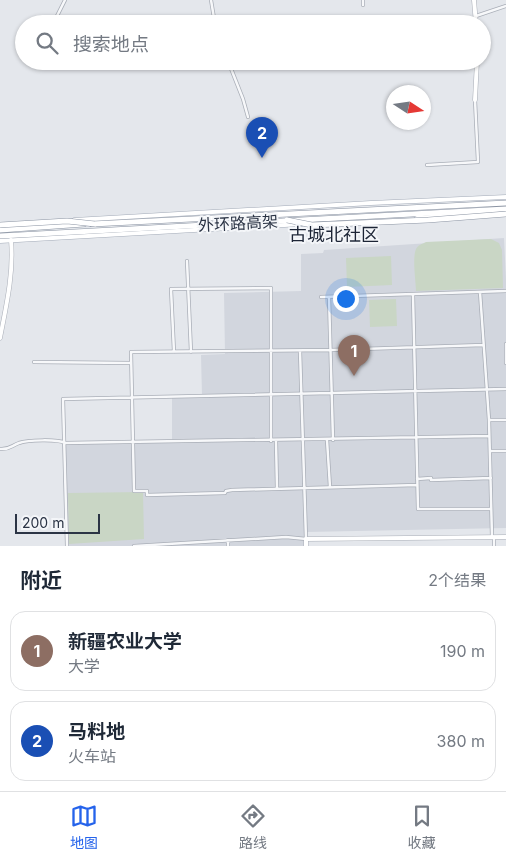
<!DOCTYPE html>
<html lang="zh">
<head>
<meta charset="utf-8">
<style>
	:root { --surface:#fff; --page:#f6f6f7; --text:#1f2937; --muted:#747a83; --line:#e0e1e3; --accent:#2563eb }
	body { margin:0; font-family:Inter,"Noto Sans SC",sans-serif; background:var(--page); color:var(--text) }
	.compass { position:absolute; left:386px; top:85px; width:45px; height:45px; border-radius:50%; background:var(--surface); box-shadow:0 1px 4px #0004; rotate:102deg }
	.scale { position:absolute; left:15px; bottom:12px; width:85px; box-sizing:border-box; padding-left:5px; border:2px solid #2b3445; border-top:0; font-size:14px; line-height:18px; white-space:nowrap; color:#2b3445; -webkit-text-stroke:4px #f4f6f9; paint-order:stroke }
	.you { position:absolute; left:345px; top:298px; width:18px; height:18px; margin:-12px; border:4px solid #fff; border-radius:50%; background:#1a73e8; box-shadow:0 0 0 8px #1a73e833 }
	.badge { display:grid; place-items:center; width:32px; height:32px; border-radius:50%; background:var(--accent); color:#fff; font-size:16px; font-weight:700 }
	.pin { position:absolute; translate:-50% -41px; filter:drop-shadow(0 1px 2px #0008) }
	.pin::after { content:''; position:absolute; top:26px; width:18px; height:15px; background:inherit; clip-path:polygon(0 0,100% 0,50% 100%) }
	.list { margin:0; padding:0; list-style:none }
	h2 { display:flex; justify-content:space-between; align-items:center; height:65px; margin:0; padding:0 20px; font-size:21px }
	h2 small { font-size:16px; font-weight:400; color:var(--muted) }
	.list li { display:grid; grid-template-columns:32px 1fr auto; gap:15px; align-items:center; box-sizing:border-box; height:80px; margin:0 10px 10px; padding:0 10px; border:1px solid var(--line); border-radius:15px }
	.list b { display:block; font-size:19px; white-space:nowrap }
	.list p { margin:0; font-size:16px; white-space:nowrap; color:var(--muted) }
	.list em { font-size:16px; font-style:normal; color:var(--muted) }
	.icon { flex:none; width:28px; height:28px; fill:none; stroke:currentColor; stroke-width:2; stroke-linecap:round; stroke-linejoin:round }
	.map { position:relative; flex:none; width:506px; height:546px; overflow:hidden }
	.search { position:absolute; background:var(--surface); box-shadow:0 1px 4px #0004; left:15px; right:15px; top:15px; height:55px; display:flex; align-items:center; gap:12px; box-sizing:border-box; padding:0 18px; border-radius:28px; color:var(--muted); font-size:19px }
	.sheet { height:245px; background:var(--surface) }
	nav { display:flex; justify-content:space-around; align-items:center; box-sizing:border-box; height:70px; border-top:1px solid var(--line); background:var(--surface); font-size:14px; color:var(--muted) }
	nav a { display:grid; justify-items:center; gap:2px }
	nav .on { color:var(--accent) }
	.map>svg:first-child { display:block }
	.built { fill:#d2d6de }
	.green { fill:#c9d6c5 }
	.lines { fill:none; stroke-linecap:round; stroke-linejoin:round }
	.street-casing { stroke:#a9aeb7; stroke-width:4 }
	.secondary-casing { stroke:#a9aeb7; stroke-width:5 }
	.primary-casing { stroke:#a3abb8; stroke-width:5 }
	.highway-casing { stroke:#8b94a3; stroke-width:6 }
	.street { stroke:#f7f8fa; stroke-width:2.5 }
	.secondary { stroke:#fff; stroke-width:4 }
	.primary { stroke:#fff; stroke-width:4 }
	.highway { stroke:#fff; stroke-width:5 }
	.highway-bridge-casing { stroke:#8b94a3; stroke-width:6; stroke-linecap:butt }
	.highway-bridge { stroke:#fff; stroke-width:5 }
	.labels { text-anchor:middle; stroke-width:4; stroke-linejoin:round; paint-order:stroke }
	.street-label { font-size:16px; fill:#2b3445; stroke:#f4f6f9 }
	.neighbourhood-label { font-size:18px; fill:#1d2536; stroke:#f4f6f9 }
</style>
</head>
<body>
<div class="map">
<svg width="506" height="546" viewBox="0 0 506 546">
	<rect width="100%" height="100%" fill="#e4e7ec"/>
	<path class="built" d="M504,238l2,41v249l-200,4v14h-238l-3,-103 107,-1v-45l30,-1 -1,-41 24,-1 -1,-61 77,-2v-37l22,-1 1,-3z"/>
	<path class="green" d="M491,239l8,4 3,7 1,38 -87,3c0,-9 -4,-33 0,-42 2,-4 6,-5 10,-7z
		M391,256l1,29 -45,2 -1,-29z
		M396,299l1,27 -27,1 -1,-27z
		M143,492l1,47 -75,5 -1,-51z"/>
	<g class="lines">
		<g class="street-casing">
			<path id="street" d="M211,0l4,24
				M363,5v-5
				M476,16l30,-10
				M53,24l12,-24
				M228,61l15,38 5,18
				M399,64l7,-3
				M427,165l51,-3 -3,-62
				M187,261l4,91
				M480,292l9,128 3,117
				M413,295l5,214h73
				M321,297l185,-6
				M329,297l4,143
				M506,344v19
				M174,352l-3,-63 100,-1v153
				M34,362l97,1
				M489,420h17
				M327,440l3,47
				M276,441l1,48
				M0,449c9,1 11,-3 19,-6 9,-3 38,-4 46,0l424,-7
				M490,451h16
				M417,479l14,-1v2l60,-2
				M417,485l-185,5 -6,1 -1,2 -78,2v-4h-13l-3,-139 200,-2 152,-5
				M228,540v6
				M67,546l-4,-147 443,-10
				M134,546l152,-9 20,2 -6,-188
				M494,546v-8"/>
		</g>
		<g class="secondary-casing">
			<path id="secondary" d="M474,0l2,24
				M475,100l2,-39
				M0,338c6,-31 14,-65 11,-98
				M306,546v-7l200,-2"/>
		</g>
		<g class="primary-casing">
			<path id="primary" d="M417,218l72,-5
				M74,220l297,-17 135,-6
				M0,241l302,-17"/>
		</g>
		<g class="highway-casing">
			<path id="highway" d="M92,224l414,-21
				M0,230l84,-6
				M0,236l506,-27"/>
		</g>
		<use href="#street" class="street"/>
		<use href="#secondary" class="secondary"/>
		<use href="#primary" class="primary"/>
		<use href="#highway" class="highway"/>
		<g class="highway-bridge-casing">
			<path id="highway-bridge" d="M287,220l25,5 116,-5 78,-6
				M0,225l67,-4 28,3"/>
		</g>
		<use href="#highway-bridge" class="highway-bridge"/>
	</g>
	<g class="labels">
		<g class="street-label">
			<text transform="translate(238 223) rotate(-3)" y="6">外环路高架</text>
		</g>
		<g class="neighbourhood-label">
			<text x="334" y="241">古城北社区</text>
		</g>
	</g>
</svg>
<svg class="compass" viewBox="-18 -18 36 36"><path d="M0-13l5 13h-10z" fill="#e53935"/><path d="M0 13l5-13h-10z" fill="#747a83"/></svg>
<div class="scale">200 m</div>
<div class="you"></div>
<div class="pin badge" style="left:354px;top:376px;background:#8d6e63">1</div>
<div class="pin badge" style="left:262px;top:158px;background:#1a4fb4">2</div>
<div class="search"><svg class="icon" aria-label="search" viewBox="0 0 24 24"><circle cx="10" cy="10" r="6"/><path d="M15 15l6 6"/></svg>搜索地点</div>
</div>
<section class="sheet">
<h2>附近<small>2个结果</small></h2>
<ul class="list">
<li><span class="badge" style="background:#8d6e63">1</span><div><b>新疆农业大学</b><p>大学</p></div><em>190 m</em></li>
<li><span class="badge" style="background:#1a4fb4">2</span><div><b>马料地</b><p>火车站</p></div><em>380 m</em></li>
</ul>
</section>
<nav>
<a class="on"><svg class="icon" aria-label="map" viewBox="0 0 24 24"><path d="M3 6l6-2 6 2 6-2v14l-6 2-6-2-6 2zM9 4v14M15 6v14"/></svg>地图</a>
<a><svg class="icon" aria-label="directions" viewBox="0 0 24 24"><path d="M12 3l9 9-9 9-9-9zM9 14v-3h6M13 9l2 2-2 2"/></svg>路线</a>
<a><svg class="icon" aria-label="saved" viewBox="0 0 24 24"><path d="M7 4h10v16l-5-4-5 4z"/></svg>收藏</a>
</nav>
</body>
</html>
